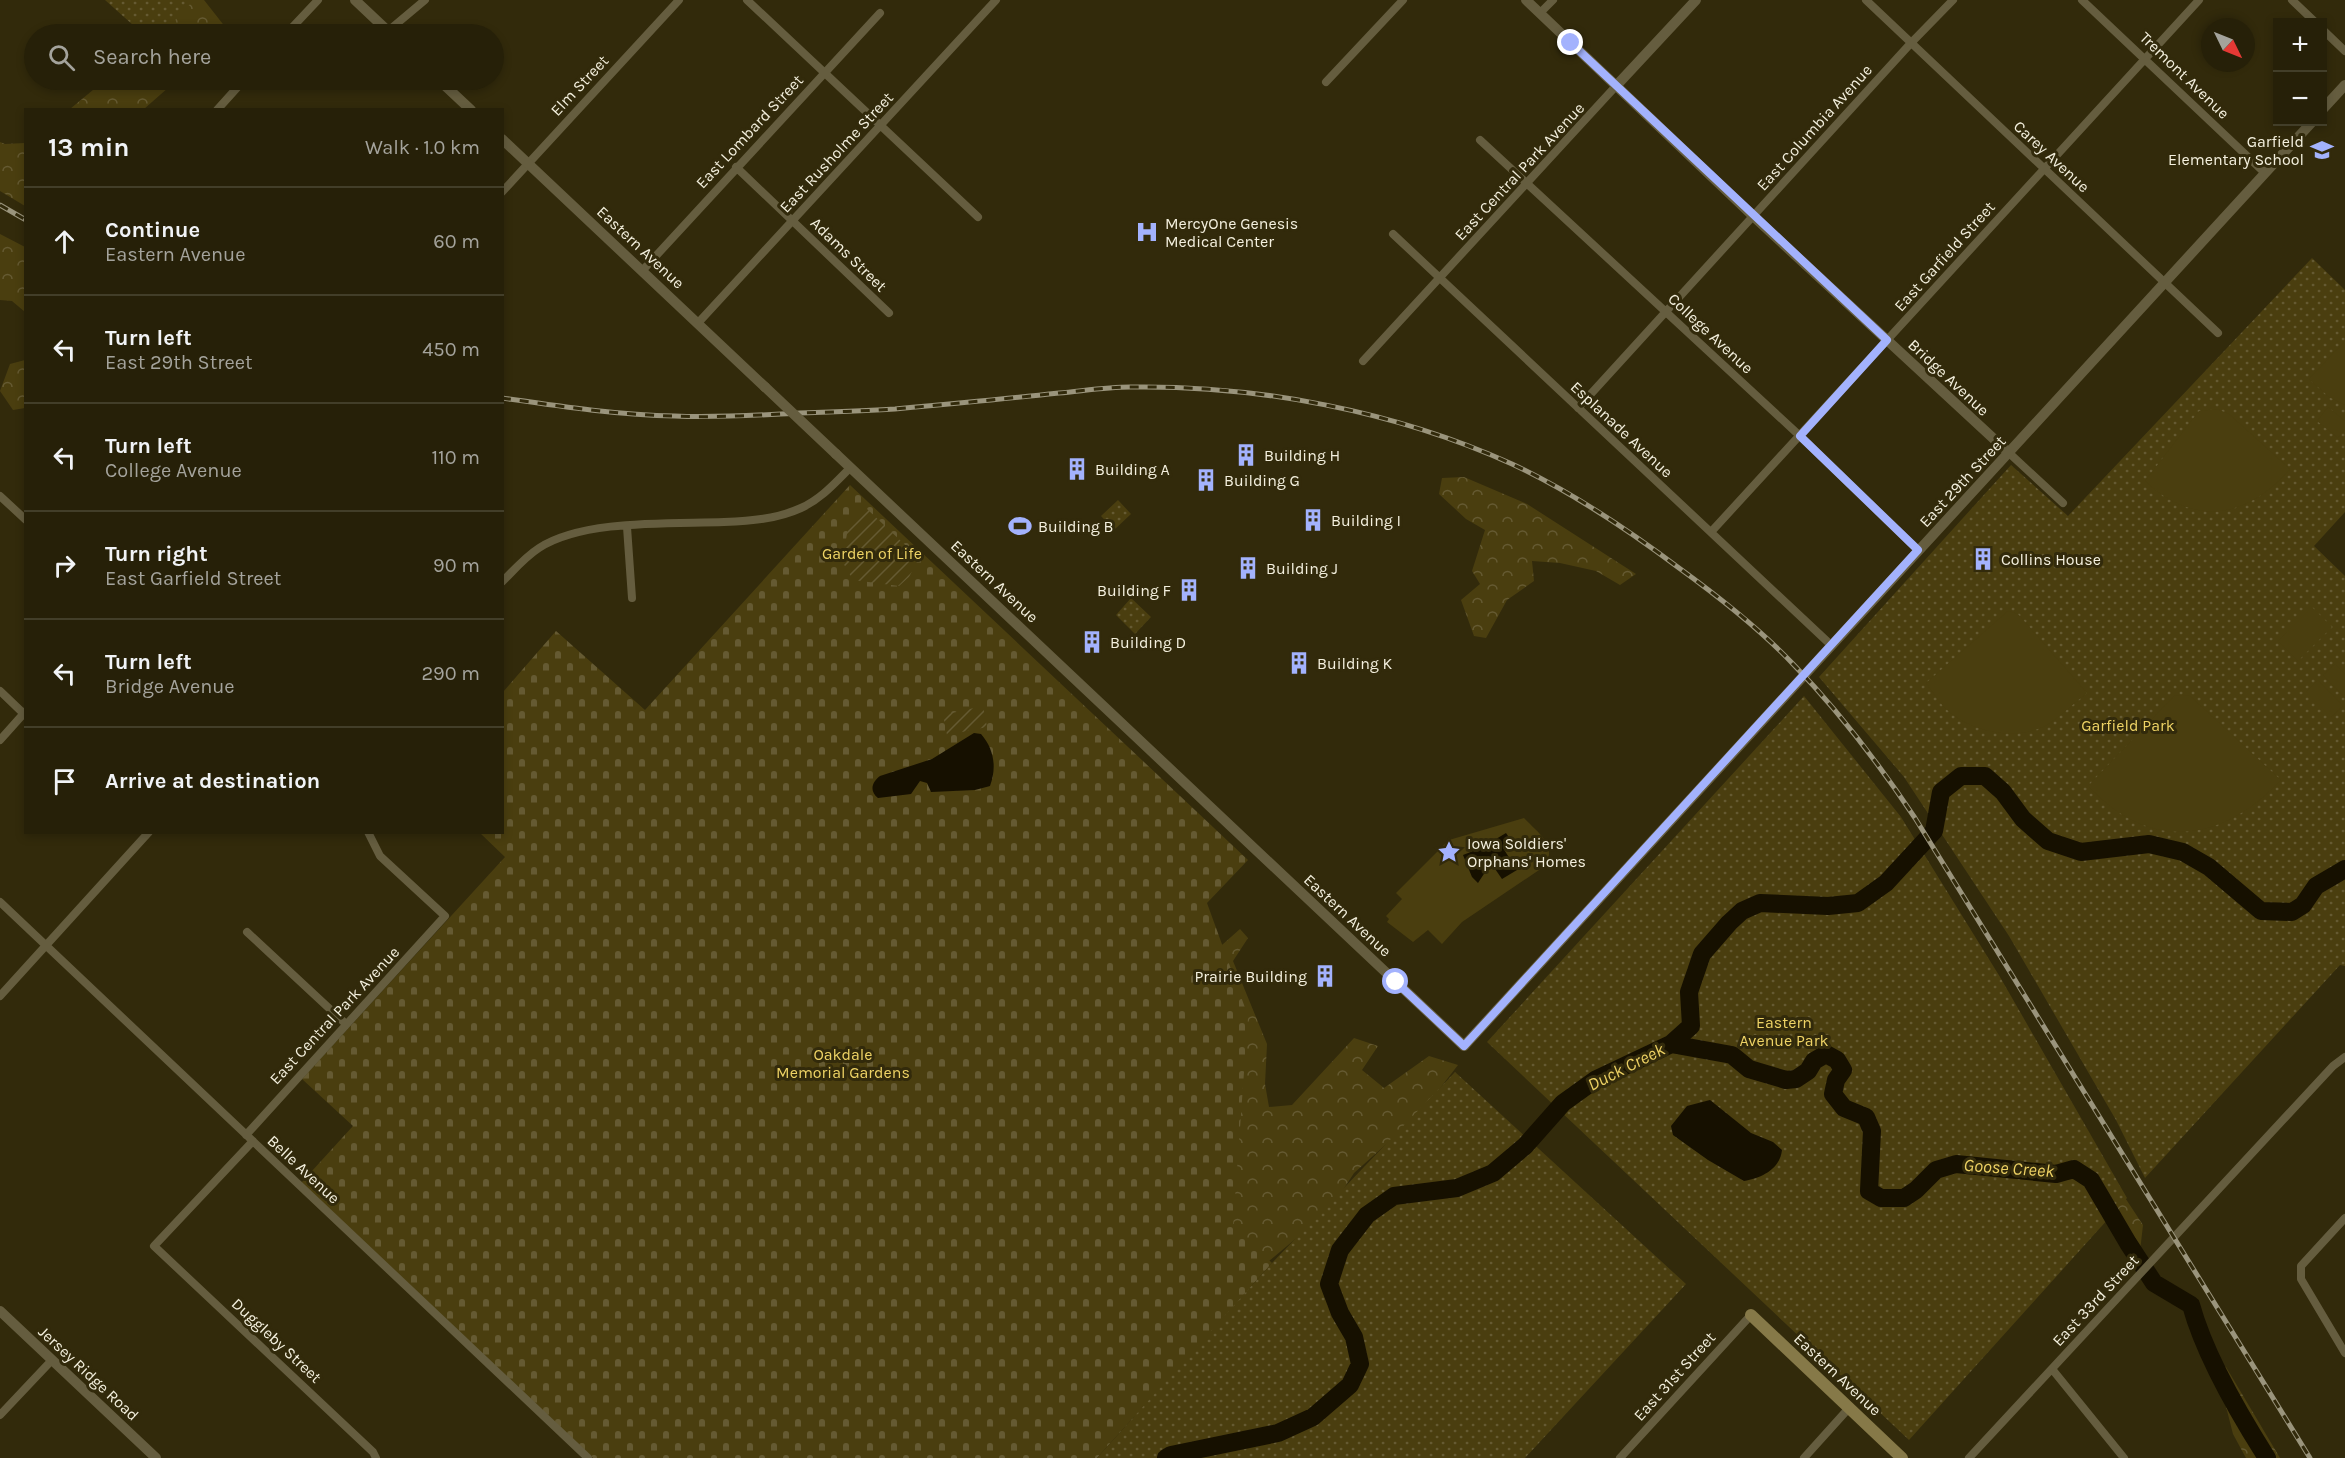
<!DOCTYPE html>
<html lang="en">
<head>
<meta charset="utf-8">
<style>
	:root { --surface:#262008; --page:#2e2812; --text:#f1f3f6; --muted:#a4a39c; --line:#423e29 }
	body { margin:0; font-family:Karla,sans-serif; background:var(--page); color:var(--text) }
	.controls { position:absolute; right:18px; top:18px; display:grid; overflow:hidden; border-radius:0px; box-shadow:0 3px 9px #0003 }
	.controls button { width:54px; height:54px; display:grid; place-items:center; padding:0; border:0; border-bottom:2px solid var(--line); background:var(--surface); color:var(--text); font:30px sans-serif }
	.compass { position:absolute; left:2201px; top:18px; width:54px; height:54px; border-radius:50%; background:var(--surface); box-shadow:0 3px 9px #0003; rotate:133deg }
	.stop { position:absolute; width:18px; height:18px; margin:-14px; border:4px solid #a3b2fd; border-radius:50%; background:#fff }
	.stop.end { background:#a3b2fd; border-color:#fff; box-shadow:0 2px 6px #0008 }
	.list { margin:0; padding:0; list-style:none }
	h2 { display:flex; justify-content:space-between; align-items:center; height:78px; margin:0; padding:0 24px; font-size:26px }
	h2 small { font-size:20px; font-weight:400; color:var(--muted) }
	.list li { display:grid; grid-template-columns:39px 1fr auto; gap:18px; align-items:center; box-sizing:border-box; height:108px; padding:0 24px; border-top:2px solid var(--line) }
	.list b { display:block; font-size:22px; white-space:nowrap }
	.list p { margin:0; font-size:20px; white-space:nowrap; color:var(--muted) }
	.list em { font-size:20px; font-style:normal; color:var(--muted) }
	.icon { flex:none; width:33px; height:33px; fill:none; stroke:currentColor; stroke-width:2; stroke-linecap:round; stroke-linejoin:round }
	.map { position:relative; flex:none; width:2345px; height:1458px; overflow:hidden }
	.search { position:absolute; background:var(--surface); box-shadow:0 3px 9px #0003; left:24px; top:24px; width:480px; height:66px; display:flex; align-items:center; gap:15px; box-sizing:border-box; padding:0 21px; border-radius:33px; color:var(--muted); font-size:22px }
	.panel { position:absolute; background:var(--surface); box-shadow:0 3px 9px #0003; left:24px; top:108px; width:480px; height:726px; border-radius:0px }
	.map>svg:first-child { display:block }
	.forest { fill:url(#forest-crowns) }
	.cemetery { fill:url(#cemetery-stones) }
	.park { fill:url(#park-dots) }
	.garden { fill:url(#garden-furrows) }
	.pitch { fill:#4a3e0f }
	.water { fill:#161000 }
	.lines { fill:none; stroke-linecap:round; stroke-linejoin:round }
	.river { stroke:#161000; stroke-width:18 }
	.minor { stroke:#655d3f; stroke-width:8 }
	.tertiary { stroke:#655d3f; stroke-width:10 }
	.secondary { stroke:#867948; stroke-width:12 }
	.rail-casing { stroke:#9a947c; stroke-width:5 }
	.rail { stroke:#322a0b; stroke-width:3; stroke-dasharray:9; stroke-linecap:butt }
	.tertiary-bridge { stroke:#655d3f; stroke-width:10 }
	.route { stroke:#a3b2fd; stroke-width:8 }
	.labels { text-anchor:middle; stroke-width:6; stroke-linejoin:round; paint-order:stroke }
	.street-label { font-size:16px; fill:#f4f0de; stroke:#322a0b }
	.poi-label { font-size:16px; fill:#f4f0de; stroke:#322a0b; text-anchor:start }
	.park-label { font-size:16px; fill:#eed365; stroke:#322a0b }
	.water-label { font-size:18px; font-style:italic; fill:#ecd063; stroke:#322a0b }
</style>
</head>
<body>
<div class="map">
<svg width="2345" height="1458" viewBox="0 0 2345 1458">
	<defs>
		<pattern id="forest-crowns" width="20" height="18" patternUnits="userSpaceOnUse" patternTransform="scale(1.5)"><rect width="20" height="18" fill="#4a3e0f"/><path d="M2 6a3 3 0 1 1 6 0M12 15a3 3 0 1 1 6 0" fill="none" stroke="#655a32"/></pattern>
		<pattern id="cemetery-stones" width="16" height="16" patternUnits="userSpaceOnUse" patternTransform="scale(1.5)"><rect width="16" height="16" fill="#4a3e0f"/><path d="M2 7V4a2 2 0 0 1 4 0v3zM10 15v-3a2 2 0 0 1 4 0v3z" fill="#655a32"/></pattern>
		<pattern id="park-dots" width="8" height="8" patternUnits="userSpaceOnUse" patternTransform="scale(1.5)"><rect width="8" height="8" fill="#4a3e0f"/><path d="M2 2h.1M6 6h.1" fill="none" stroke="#655a32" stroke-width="1.8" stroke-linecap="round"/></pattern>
		<pattern id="garden-furrows" width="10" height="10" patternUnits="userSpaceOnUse" patternTransform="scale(1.5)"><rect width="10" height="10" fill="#4a3e0f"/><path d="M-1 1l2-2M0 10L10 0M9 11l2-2" fill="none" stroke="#655a32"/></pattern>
	</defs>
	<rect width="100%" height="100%" fill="#322a0b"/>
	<path class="forest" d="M189,0h15l22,28 -6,6h-65z
		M105,80h72l-33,29h-74z
		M0,142l5,2 20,-1v63l-25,-15z
		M0,234l25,13v65l-13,-11 -12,-1z
		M25,360v48l-12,2 -13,-19 10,-27z
		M1464,477l63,27 109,70 -16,11 -24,-14 -36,-8 -28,-2 2,20 -27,19 -21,38 -12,-2 -13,-36 19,-16 -8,-13 13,-41 -19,-11 -27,-25 3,-16z
		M1240,929l8,9 -15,23 34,83 -2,40 4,23 23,-2 62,-67 24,8 -16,24 22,18 45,-32 29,9 -38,49 -66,59 -24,37 -67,56 -37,61 -71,76 -33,22 -136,33 219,-498z
		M2112,1178l31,47 -3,26 -39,-65z
		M2215,1363l11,4 54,91h-34l-13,-24z"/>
	<path class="cemetery" d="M850,485l398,375 -41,43 41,113 -15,210 39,37 -175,195h-504l-292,-275 52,-57 -51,-47 203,-222 -25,-24 22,-1 1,-140 53,-61 89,79z"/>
	<path class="park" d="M105,0h89l-32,34h-19z
		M2312,258l33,32v222l-31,34 31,30v390l-5,-1 -195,213 -29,-58 -107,-184 -105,-159 -85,-100 192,-212 57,51z
		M1118,500l13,14 -17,16 -13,-14z
		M1131,598l20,19 -16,17 -19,-19z
		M1804,696l97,121 99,160 127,221 -218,242 -422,-398z
		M1455,1072l231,212 -161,174h-428l175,-195z"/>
	<path class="garden" d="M867,509l52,49 -10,19 -10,9 -46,-6 -11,-19 7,-38z
		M983,706l4,21 -40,8 -4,-20z"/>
	<path class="pitch" d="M2345,341v64l-16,-8 -20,-18z
		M2328,407l17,14v8l-7,9 -21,-17z
		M2217,409l12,5 61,55c-43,50 -96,58 -145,12l54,-70z
		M2312,607l20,20 -34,34 -20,-20z
		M2008,611l10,3 69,79c-13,10 -26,23 -40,32 -32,17 -79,7 -104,-19 -6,-7 -11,-15 -17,-23z
		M2335,664l10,10v24l-22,-23z
		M2318,680l25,26 -12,11 -25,-25z
		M2175,695l15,1 91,84c-41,44 -96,69 -153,38 -15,-8 -28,-20 -40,-32z
		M1524,818c13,14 34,27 21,48l-83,56 -20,22 -14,-14 -15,12 -26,-20 2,-3 -3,-3 16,-17 -6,-6 53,-53z"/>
	<path class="water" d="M974,733l7,1c13,15 16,33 9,52l-15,4 -44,2 -4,-9 -7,-2 -9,13 -33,4c-9,-7 -6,-16 2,-22l52,-17z
		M1506,833l6,9 -9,6 14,22 -15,9 -11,-16 -13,20 -6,-6 -9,-22 18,-7z
		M1710,1100l41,33 22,9 9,8c-2,19 -20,28 -38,31l-36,-21 -35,-25 -2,-9 16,-20z"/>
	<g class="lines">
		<path class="river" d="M1671,1044l61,11 17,14 37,11 10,-1 12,-8 6,-10 12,-7 11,6 6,10 -7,10 -3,14 11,14 22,9 6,14 -3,60 12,7h23l12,-8 20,-20 20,-6 100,10 18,-5 17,11 37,63 26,40 37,22c14,51 48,109 76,153
			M1166,1458l5,-3 107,-22 35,-16 37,-32 10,-21 -6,-27 -14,-24 -11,-29 11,-34 27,-35 27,-19 63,-8 36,-15 32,-27 38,-43 32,-23 76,-36 20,-18 -2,-34 13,-38 27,-31 13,-12 18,-8 68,3 30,-3 28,-20 48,-52 7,-39 20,-16h24l18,16 20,27 25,22 33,11 68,-8 34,8 26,15 52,44 31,1 11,-7 13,-19 29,-17"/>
		<path class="minor" d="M747,0l231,217
			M1866,0l352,333
			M2082,0l183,173
			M2292,0l23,22
			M1540,13l13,-13
			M2322,29l23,22
			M388,31l37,-31
			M286,34l32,-34
			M1326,82l77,-82
			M217,110l27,-30
			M1480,140l320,296 118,114
			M736,167l153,146
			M502,192l177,-192
			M1393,234l438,411
			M642,271l238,-258
			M698,323l298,-323
			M1363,361l253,-275
			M1578,408l333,-365 42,-43
			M2008,452l55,51
			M0,496l26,24
			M627,527l5,71
			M1711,532l488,-532
			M502,582c12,-12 23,-25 37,-34 44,-29 133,-24 185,-26 26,-1 53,-3 77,-14 20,-9 34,-25 49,-40
			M0,691l23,22
			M0,740l26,-29
			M0,902l588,556
			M247,932l99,92
			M0,996l149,-164
			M246,1135l199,-219 -65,-60 -12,-24
			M253,1141l-99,105 219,206 3,6
			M2345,1218l-44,48v13l44,74
			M2052,1369l72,89
			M0,1415l52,-55
			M1620,1458l131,-143
			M1804,1458l45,-50
			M1969,1458l364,-392 12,-9"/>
		<path class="tertiary" d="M355,0l36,34
			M1526,0l228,217 254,235
			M439,80l32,30
			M1616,86l80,-86
			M2322,110l23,-25
			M502,139l263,248
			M836,454l628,592 848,-924
			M0,1311l156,147"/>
		<path class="secondary" d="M1751,1315l151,143"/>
		<g class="rail-casing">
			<path id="rail" d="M0,205l26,15
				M502,398c56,8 116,17 173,18 41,2 84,-1 125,-3 32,-1 63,-2 95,-4 55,-5 109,-10 164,-16 23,-2 47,-6 71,-6 128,-2 265,24 382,77 60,28 115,65 167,104 40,29 80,60 114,96 46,47 86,100 122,154l395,640"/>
		</g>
		<use href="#rail" class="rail"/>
		<path class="tertiary-bridge" d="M765,387l71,67"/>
	</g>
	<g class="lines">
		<path class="route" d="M1396,982l68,64 454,-496 -118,-114 87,-96 -316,-297"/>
	</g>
	<defs>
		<g id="school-bare" transform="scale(1.8)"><path d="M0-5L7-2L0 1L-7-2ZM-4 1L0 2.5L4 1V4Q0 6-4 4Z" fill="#a3b2fd" stroke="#322a0b" stroke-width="2.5" paint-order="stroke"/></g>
		<g id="hospital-bare" transform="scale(1.8)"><path d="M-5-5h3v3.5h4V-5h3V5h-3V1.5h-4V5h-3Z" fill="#a3b2fd" stroke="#322a0b" stroke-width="2.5" paint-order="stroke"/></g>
		<g id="building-bare" transform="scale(1.8)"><path d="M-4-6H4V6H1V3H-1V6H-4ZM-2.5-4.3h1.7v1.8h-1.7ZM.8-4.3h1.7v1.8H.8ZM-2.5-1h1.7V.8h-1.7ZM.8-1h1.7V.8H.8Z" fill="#a3b2fd" stroke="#322a0b" stroke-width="2.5" paint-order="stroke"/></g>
		<g id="stadium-bare" transform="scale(1.8)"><path d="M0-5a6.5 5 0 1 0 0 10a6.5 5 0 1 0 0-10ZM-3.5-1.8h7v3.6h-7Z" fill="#a3b2fd" stroke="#322a0b" stroke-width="2.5" paint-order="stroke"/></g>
		<g id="sight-bare" transform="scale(1.8)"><path d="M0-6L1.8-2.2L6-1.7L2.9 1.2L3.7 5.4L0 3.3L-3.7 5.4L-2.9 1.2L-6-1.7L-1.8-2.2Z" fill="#a3b2fd" stroke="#322a0b" stroke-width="2.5" paint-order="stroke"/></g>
	</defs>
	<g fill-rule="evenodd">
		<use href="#school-bare" x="2322" y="150"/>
		<use href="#hospital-bare" x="1147" y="232"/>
		<use href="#building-bare" x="1246" y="455"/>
		<use href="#building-bare" x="1077" y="469"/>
		<use href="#building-bare" x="1206" y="480"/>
		<use href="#building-bare" x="1313" y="520"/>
		<use href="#stadium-bare" x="1020" y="526"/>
		<use href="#building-bare" x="1983" y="559"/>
		<use href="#building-bare" x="1248" y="568"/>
		<use href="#building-bare" x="1189" y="590"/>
		<use href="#building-bare" x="1092" y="642"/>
		<use href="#building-bare" x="1299" y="663"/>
		<use href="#sight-bare" x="1449" y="852"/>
		<use href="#building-bare" x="1325" y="976"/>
	</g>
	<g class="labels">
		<g class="street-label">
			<text transform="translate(2185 75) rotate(44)" y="6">Tremont Avenue</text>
			<text transform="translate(579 85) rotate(-47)" y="6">Elm Street</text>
			<text transform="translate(1814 127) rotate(-48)" y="6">East Columbia Avenue</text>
			<text transform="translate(749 131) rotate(-47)" y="6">East Lombard Street</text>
			<text transform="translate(836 152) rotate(-47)" y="6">East Rusholme Street</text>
			<text transform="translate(2052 156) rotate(43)" y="6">Carey Avenue</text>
			<text transform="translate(1519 171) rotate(-47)" y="6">East Central Park Avenue</text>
			<text transform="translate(641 247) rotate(43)" y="6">Eastern Avenue</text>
			<text transform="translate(849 254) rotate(44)" y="6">Adams Street</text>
			<text transform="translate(1944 256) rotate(-48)" y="6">East Garfield Street</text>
			<text transform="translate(1711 333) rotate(43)" y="6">College Avenue</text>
			<text transform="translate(1949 377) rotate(43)" y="6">Bridge Avenue</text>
			<text transform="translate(1622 429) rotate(43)" y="6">Esplanade Avenue</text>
			<text transform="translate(1962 481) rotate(-47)" y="6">East 29th Street</text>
			<text transform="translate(995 581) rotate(43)" y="6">Eastern Avenue</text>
			<text transform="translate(1348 915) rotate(43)" y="6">Eastern Avenue</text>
			<text transform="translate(334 1015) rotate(-47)" y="6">East Central Park Avenue</text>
			<text transform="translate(304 1169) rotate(43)" y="6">Belle Avenue</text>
			<text transform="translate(2095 1300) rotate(-47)" y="6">East 33rd Street</text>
			<text transform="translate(277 1340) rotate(43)" y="6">Duggleby Street</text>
			<text transform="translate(89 1373) rotate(43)" y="6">Jersey Ridge Road</text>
			<text transform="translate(1838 1374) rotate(43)" y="6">Eastern Avenue</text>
			<text transform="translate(1674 1376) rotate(-48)" y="6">East 31st Street</text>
		</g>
		<g class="poi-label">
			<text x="2304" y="147" text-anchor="end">Garfield<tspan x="2304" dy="18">Elementary School</tspan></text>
			<text x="1165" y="229">MercyOne Genesis<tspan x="1165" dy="18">Medical Center</tspan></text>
			<text x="1264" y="461">Building H</text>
			<text x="1095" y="475">Building A</text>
			<text x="1224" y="486">Building G</text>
			<text x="1331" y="526">Building I</text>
			<text x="1038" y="532">Building B</text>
			<text x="2001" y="565">Collins House</text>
			<text x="1266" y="574">Building J</text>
			<text x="1171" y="596" text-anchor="end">Building F</text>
			<text x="1110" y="648">Building D</text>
			<text x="1317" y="669">Building K</text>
			<text x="1467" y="849">Iowa Soldiers'<tspan x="1467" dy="18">Orphans' Homes</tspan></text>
			<text x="1307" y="982" text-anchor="end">Prairie Building</text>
		</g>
		<g class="park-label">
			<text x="872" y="559">Garden of Life</text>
			<text x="2128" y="731">Garfield Park</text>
			<text x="1784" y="1028">Eastern<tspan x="1784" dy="18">Avenue Park</tspan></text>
			<text x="843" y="1060">Oakdale<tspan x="843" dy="18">Memorial Gardens</tspan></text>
		</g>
		<g class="water-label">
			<text transform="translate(1626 1067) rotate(-27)" y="6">Duck Creek</text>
			<text transform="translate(2009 1168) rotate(4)" y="6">Goose Creek</text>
		</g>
	</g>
</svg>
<div class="controls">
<button>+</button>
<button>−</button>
</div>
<svg class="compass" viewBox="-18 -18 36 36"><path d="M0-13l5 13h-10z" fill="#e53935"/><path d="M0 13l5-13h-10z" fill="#a4a39c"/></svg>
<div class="stop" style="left:1396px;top:982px"></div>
<div class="stop end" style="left:1571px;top:43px"></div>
<div class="search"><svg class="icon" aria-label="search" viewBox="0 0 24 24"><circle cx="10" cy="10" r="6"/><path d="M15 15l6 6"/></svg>Search here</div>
<section class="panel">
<h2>13 min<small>Walk · 1.0 km</small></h2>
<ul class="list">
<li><svg class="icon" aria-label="ahead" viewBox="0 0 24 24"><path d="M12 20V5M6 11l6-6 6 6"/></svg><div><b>Continue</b><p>Eastern Avenue</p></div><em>60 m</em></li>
<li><svg class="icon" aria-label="left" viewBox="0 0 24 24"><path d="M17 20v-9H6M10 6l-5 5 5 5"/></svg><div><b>Turn left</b><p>East 29th Street</p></div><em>450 m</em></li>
<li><svg class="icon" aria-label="left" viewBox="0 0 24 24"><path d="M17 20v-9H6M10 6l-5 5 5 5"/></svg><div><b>Turn left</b><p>College Avenue</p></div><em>110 m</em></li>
<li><svg class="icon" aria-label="right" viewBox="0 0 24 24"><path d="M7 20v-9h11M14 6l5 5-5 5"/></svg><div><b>Turn right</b><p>East Garfield Street</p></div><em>90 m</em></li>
<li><svg class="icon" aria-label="left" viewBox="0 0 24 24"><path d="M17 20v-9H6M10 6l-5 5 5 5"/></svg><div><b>Turn left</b><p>Bridge Avenue</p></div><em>290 m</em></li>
<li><svg class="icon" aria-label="arrive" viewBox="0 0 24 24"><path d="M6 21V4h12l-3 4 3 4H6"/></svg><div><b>Arrive at destination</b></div></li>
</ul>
</section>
</div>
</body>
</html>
